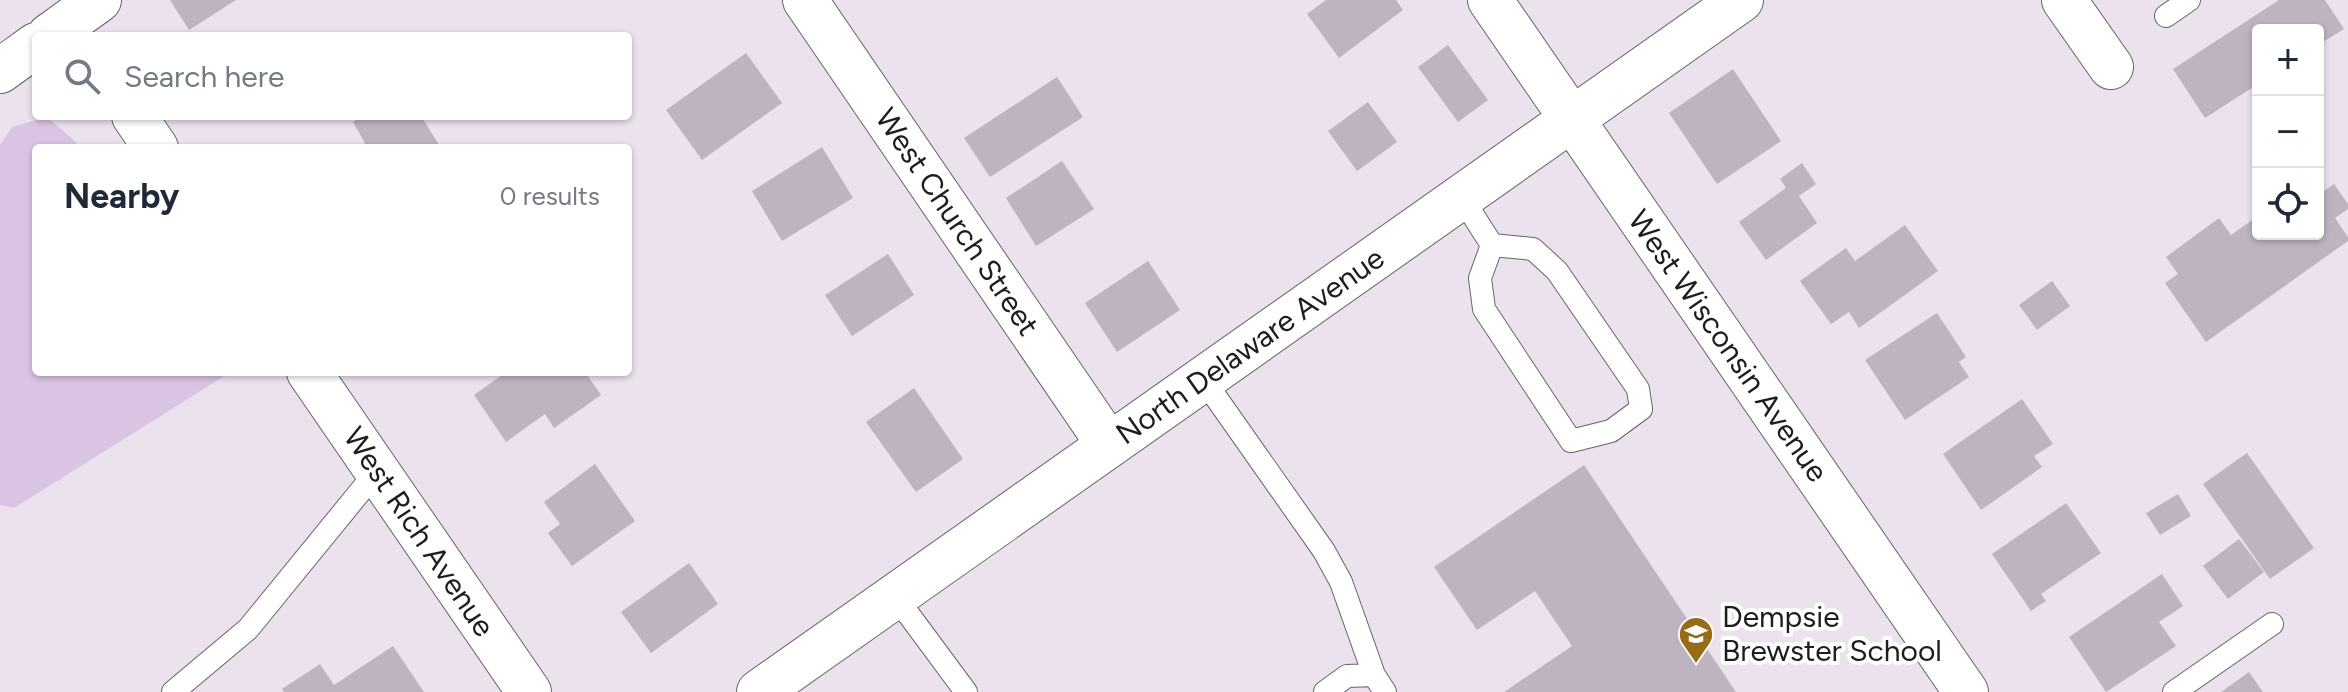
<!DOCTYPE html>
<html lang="en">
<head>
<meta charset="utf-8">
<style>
	:root { --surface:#fff; --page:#f6f6f7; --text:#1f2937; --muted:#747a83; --line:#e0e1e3 }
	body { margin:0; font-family:Figtree,sans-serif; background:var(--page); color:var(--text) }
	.controls { position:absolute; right:24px; top:24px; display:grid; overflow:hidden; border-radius:8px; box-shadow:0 2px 6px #0004 }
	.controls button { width:72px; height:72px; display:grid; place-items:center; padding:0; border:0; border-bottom:2px solid var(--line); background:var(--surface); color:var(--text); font:40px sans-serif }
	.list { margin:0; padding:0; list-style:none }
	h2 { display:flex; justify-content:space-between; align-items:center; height:104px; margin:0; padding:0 32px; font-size:34px }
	h2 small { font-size:26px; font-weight:400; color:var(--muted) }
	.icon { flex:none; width:44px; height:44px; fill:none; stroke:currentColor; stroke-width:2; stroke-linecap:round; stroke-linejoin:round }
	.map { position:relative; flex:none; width:2348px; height:692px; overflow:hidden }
	.search { position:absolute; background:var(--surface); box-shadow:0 2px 6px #0004; left:32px; top:32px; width:600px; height:88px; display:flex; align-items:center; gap:20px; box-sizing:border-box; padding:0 28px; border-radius:8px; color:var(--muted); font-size:30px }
	.panel { position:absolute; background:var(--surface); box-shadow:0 2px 6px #0004; left:32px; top:144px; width:600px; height:232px; border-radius:8px }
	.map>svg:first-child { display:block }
	.pitch { fill:#dac4e3 }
	.building { fill:#bdb4c0 }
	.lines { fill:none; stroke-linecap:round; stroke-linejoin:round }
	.lane-casing { stroke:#69626d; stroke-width:24 }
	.street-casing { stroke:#69626d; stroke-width:46 }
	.secondary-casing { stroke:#69626d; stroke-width:46 }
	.lane { stroke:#fff; stroke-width:22 }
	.street { stroke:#fff; stroke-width:44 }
	.secondary { stroke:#fff; stroke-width:44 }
	.labels { text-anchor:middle; stroke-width:8; stroke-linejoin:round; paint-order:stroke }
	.street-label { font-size:30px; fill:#1f1c20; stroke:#fff }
	.poi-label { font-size:30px; fill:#1f1c20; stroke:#fff; text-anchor:start }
</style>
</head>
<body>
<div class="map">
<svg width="2348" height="692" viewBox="0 0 2348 692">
	<rect width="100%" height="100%" fill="#ebe2ee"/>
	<path class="pitch" d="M47,117l29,25 1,6h-41v224h188l2,3 -212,133 -14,-3v-360l12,-18z"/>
	<path class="building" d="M170,0h66l-47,30z
		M1326,0h70l7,10 -64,48 -32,-44z
		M2279,0h46l19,29 -26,16v-15h-60v54l-53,34 -32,-49z
		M1448,45l40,55 -30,22 -40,-55z
		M746,53l36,50 -80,57 -36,-50z
		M1733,69l48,72 -64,43 -48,-71z
		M1057,77l26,40 -93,60 -26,-39z
		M1368,102l29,40 -40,29 -29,-40z
		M362,116h59l20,32h-84l8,-5 -12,-21z
		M822,147l31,51 -71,43 -30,-50z
		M1062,161l32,48 -58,37 -30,-48z
		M1802,163l14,21 -17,12 18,27 -51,37 -27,-38 47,-34 -6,-9z
		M2334,184l14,20v5l-13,9 13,19v4l-142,101 -41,-59 13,-9 -12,-17 53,-39 12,17 27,-19v18h60v-39z
		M1905,225l33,46 -79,57 -10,-16 -18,12 -31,-43 46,-33 9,13z
		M888,254l26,41 -62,41 -27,-41z
		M1148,261l32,49 -63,42 -32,-49z
		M2052,281l18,25 -33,24 -18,-25z
		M1937,313l29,44 -7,5 10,15 -64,43 -40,-60z
		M506,372h79l16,23 -47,33 -9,-14 -39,28 -32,-47z
		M914,388l49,71 -47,33 -50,-70z
		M2022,399l31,45 -19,12 8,11 -61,43 -38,-56z
		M2247,453l67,95 -44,31 -67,-95z
		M595,464l40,57 -63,45 -24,-33 12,-9 -16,-22z
		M1584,465l152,227h-232l68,-46 -37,-55 -58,39 -43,-63z
		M2178,494l13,22 -31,19 -14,-22z
		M2066,503l35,50 -60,41 5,7 -15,10 -39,-57z
		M2239,539l25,33 -36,27 -25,-33z
		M689,563l29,41 -67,49 -30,-41z
		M2162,574l21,32 -24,16 17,24 -70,46 -37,-55z
		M393,646l31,46h-140l-2,-3 38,-25 14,21z
		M2249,672l14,20h-42z"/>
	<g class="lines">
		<g class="lane-casing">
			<path id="lane" d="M2166,16l23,-16
				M1462,198l30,47
				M1492,245l41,4 24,22 81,118 3,20 -30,22 -40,10 -87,-132 -4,-31z
				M1203,379l121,172 17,31 33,93
				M895,596l71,96
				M173,692l75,-63 129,-158
				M1325,692l22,-16 27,-1 11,17
				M2174,692l98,-68"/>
		</g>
		<g class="street-casing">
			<path id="street" d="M805,0l304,445
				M2064,0l47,67
				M134,116l22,32
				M309,372l220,320
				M759,692l982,-692"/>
		</g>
		<g class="secondary-casing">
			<path id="secondary" d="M1490,0l476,692
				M49,36l50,-36
				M0,71l36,-26"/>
		</g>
		<use href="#lane" class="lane"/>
		<use href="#street" class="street"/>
		<use href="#secondary" class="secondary"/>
	</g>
	<defs>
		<g id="school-pin" transform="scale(1.8)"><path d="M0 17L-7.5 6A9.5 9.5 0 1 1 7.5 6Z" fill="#976c19" stroke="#fff"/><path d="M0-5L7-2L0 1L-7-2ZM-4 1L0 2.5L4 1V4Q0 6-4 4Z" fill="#fff"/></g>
	</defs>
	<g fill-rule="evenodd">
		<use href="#school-pin" x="1696" y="634"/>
	</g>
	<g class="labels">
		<g class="street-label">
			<text transform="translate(957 222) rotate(56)" y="10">West Church Street</text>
			<text transform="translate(1250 346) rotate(-35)" y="10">North Delaware Avenue</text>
			<text transform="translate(1728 346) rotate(55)" y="10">West Wisconsin Avenue</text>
			<text transform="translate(419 532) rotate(56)" y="10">West Rich Avenue</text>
		</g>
		<g class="poi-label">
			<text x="1722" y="627">Dempsie<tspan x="1722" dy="34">Brewster School</tspan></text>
		</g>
	</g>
</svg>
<div class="controls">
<button>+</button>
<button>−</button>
<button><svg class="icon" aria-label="locate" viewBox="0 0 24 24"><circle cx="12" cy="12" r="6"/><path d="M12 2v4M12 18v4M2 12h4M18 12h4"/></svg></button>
</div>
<div class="search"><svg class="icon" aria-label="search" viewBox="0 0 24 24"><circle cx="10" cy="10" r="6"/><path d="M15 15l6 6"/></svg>Search here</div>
<section class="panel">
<h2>Nearby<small>0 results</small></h2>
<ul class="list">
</ul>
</section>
</div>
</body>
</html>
